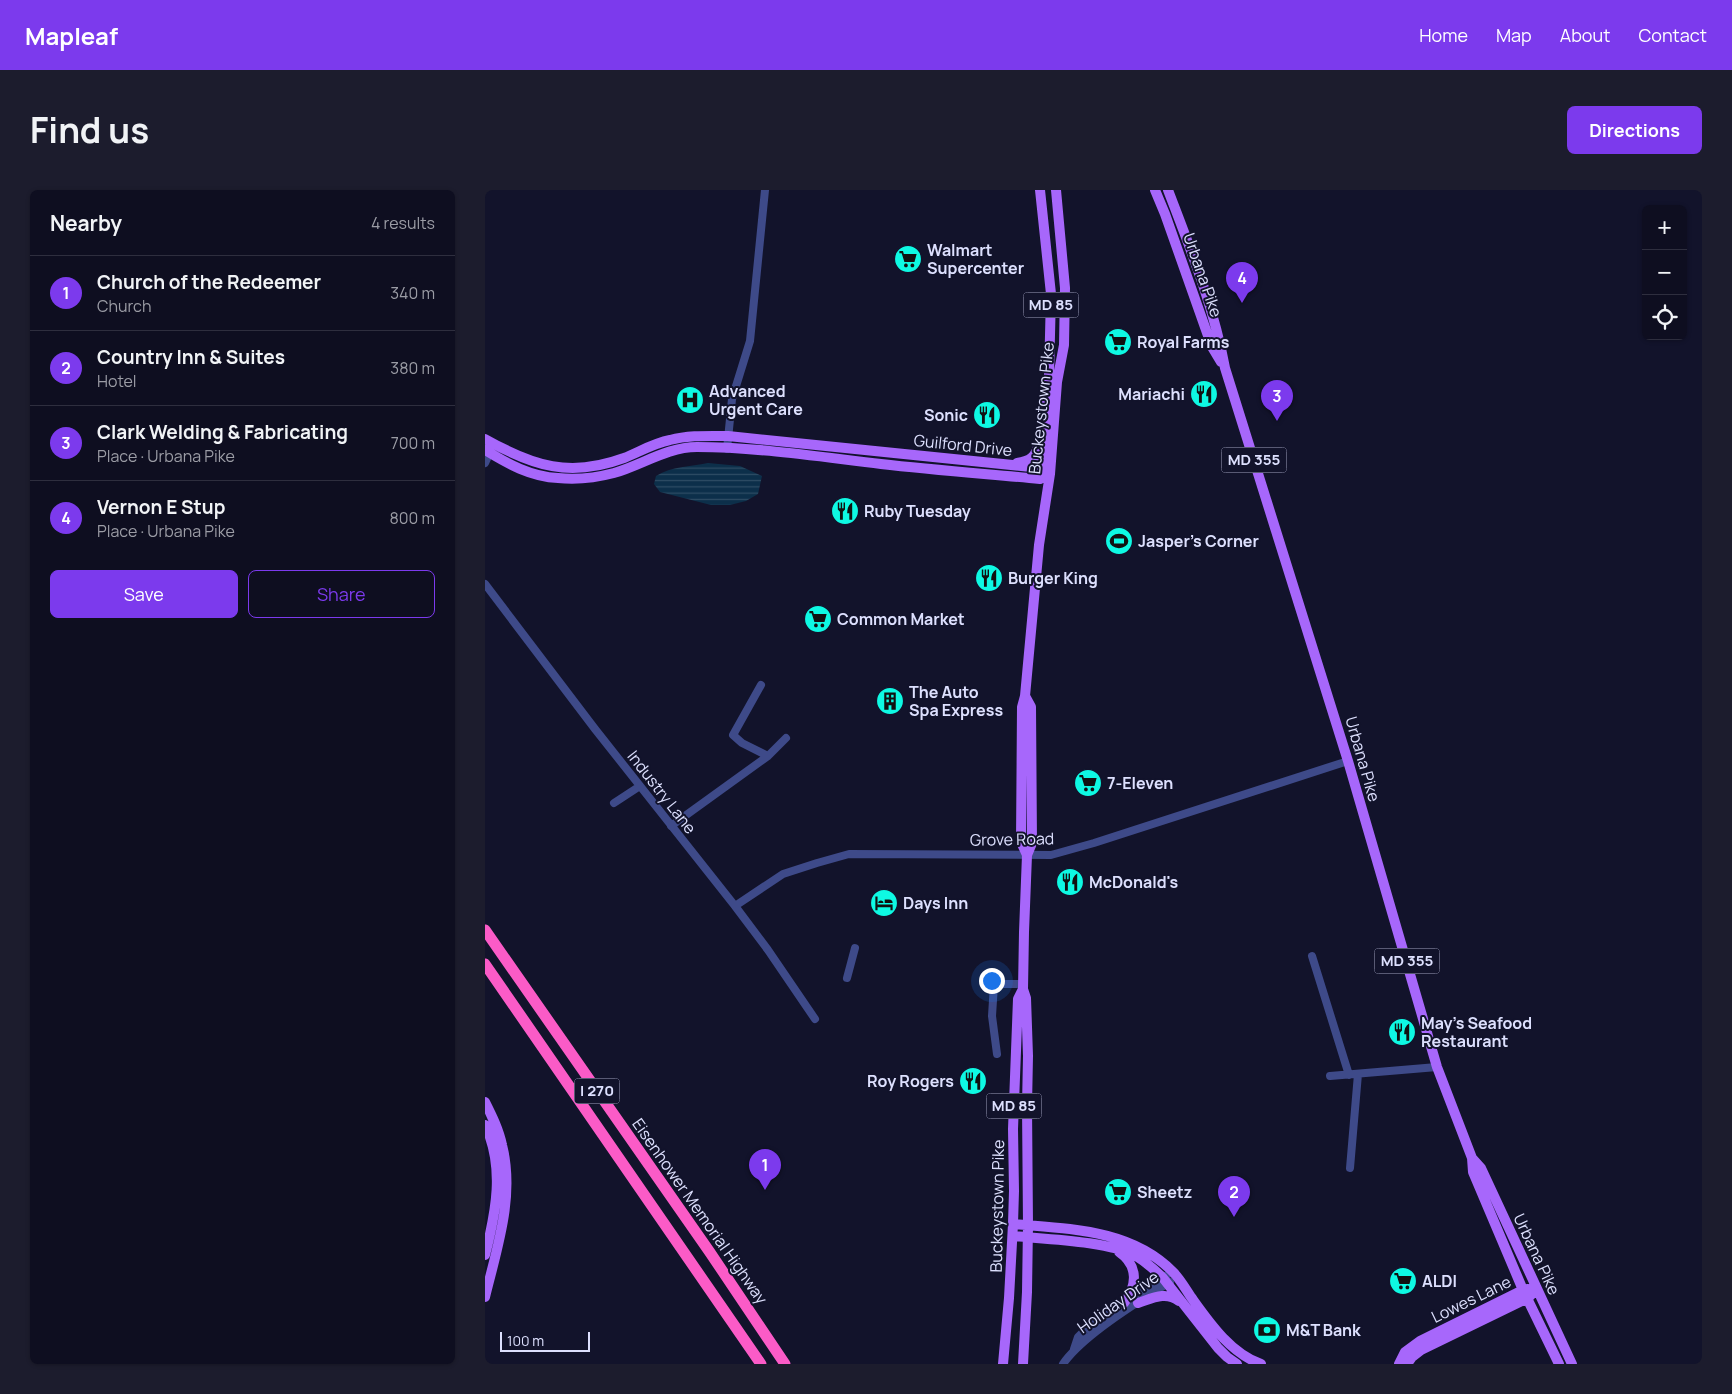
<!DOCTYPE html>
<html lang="en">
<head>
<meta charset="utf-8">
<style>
	:root { --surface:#0e0e20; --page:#1c1c2d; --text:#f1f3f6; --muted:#9b9ca5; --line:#2e2e3e; --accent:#7c3aed }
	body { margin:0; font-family:Manrope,sans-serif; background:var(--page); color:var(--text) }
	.controls { position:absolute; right:15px; top:15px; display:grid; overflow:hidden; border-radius:8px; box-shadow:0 1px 4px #0004 }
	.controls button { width:45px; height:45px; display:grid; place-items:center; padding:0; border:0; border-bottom:1px solid var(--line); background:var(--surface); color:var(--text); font:25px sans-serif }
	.scale { position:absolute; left:15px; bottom:12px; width:90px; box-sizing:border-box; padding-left:5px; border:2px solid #dde0fe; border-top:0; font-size:14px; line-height:18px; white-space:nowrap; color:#dde0fe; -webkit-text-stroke:4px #12132b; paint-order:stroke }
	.you { position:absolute; left:506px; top:790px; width:18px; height:18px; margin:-12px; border:4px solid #fff; border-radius:50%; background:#1a73e8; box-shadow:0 0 0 8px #1a73e833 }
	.badge { display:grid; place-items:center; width:32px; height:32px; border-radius:50%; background:var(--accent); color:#fff; font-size:16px; font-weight:700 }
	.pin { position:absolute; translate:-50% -41px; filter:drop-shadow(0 1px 2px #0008) }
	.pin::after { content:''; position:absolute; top:26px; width:18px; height:15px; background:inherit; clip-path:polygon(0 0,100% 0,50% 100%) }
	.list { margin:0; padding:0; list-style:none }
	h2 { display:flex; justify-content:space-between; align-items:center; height:65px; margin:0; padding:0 20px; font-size:21px }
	h2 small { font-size:16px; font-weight:400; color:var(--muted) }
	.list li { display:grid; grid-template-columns:32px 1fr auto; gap:15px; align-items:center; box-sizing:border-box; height:75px; padding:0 20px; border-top:1px solid var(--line) }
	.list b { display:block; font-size:19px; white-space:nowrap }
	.list p { margin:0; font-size:16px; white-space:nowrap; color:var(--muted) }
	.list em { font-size:16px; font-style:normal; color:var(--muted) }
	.actions { display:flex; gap:10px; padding:15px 20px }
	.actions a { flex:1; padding:11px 0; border:1px solid var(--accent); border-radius:8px; text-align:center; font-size:18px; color:var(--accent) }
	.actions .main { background:var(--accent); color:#fff }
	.icon { flex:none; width:28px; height:28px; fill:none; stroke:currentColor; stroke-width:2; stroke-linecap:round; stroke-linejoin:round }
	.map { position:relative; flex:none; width:1217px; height:1174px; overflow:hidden; border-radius:8px }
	header { display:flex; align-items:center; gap:30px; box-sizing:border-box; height:70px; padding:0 25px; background:var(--accent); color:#fff }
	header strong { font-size:24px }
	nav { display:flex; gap:28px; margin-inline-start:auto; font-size:18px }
	.intro { display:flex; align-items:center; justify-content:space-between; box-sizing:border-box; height:120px; padding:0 30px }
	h1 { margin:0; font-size:35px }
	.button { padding:12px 22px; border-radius:8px; background:var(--accent); color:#fff; font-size:18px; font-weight:700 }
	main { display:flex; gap:30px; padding:0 30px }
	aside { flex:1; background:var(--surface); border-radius:8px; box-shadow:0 1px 4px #0004 }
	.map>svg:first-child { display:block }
	.water { fill:url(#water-rules) }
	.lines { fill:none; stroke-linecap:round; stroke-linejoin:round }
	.minor { stroke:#3e4a89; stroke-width:8 }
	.major { stroke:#a767fb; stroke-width:10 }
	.highway { stroke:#fb5bc7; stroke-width:11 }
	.labels { text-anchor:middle; stroke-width:4; stroke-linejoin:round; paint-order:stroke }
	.shield { fill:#12132b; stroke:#a0a2bf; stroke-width:1 }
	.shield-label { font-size:15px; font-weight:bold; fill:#dde0fe }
	.poi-label { font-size:16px; font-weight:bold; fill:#dde0fe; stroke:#12132b; text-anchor:start }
	.street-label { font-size:16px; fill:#dde0fe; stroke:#12132b }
</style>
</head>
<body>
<header>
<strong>Mapleaf</strong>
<nav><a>Home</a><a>Map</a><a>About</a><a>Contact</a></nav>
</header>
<div class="intro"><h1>Find us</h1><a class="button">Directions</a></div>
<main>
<aside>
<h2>Nearby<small>4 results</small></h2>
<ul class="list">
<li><span class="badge">1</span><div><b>Church of the Redeemer</b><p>Church</p></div><em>340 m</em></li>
<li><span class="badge">2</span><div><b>Country Inn &amp; Suites</b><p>Hotel</p></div><em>380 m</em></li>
<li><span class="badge">3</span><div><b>Clark Welding &amp; Fabricating</b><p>Place · Urbana Pike</p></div><em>700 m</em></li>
<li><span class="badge">4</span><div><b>Vernon E Stup</b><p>Place · Urbana Pike</p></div><em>800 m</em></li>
</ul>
<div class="actions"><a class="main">Save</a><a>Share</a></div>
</aside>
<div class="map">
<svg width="1217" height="1174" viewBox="0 0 1217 1174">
	<defs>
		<pattern id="water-rules" width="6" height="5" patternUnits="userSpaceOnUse" patternTransform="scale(1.25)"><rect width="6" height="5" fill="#0c2f4a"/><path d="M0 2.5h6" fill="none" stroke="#2f4d65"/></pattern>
	</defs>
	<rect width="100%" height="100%" fill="#12132b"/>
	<path class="water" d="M223,273l32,3 22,10 -4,18 -12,7 -16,4h-19l-51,-13 -6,-8 2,-8c16,-10 34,-9 52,-13z"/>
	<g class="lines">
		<path class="minor" d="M242,259l5,-50 18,-58 15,-151
			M0,273l7,-15
			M0,394l110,145 140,177 33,44 47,69
			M276,495l-28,50 9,8 26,13
			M129,613l26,-17
			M186,636l97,-70 18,-18
			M250,716l48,-32 34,-11 32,-9 202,1 43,-12 254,-82
			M827,766l37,119
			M362,788l8,-30
			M512,864l-5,-38 2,-32h29
			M845,886l107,-9
			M865,978l8,-94
			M589,1159l4,-12 7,-7 82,-55
			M578,1174c19,-28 77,-64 107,-82"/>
		<path class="major" d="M555,0l11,104 -2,82 -9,98
			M670,0l10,24 47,133 9,15
			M683,0c22,58 46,117 57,178l123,393 89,306 35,91 1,14 50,118 36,74
			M0,249c48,27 85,39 139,19 15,-6 30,-15 46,-18 19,-5 38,-4 58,-4l313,32 9,6
			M0,260c23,14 46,27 73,28 20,2 37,0 56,-5 28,-8 53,-26 83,-26 60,0 124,10 184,17 53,6 106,10 159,15l10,-5
			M532,273c13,-2 19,-6 22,-20
			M542,665l-6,-13 1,-135 3,-11 14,-151 11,-71 7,-92 7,-37 1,-57 -9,-98
			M0,912c7,14 14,28 17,43 13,51 -5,103 -17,152
			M0,935c20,42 11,87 0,130
			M987,968l9,10 91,196
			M528,1034c56,5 118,5 160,48 7,7 12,16 18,25 18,25 39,56 70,67
			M528,1046c31,3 97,5 123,20 10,6 19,14 27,22l55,70 9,9 10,7
			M634,1062c20,14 18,34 5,51
			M653,1113c15,-5 28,-12 41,-2
			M518,1174l6,-66 4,-74 1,-33 -1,-62 5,-130 5,-10
			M538,1174l4,-72 1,-67 -1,-119 1,-50 -2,-58 -3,-9 1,-57 3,-77 5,-12 -1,-136 -6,-11
			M914,1174l6,-12 15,-11 103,-51 5,-1
			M922,1174l5,-7 9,-7 107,-52 3,-3"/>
		<path class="highway" d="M0,740l224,321 76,113
			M0,774l276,400"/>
	</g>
	<defs>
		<g id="supermarket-disc" transform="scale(1.4375)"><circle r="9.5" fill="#0ef9e3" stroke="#12132b"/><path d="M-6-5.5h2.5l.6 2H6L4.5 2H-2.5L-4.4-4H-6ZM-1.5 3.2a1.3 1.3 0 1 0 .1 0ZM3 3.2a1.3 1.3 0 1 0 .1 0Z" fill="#111"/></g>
		<g id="restaurant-disc" transform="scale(1.4375)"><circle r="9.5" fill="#0ef9e3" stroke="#12132b"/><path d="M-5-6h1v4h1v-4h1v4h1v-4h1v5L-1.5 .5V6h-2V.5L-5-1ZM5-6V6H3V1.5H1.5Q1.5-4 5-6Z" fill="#111"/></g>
		<g id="hospital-disc" transform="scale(1.4375)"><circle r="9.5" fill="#0ef9e3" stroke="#12132b"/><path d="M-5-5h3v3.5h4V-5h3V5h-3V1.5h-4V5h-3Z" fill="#111"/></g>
		<g id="stadium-disc" transform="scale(1.4375)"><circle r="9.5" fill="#0ef9e3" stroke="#12132b"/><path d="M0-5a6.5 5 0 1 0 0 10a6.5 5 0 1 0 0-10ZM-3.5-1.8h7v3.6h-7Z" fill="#111"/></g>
		<g id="building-disc" transform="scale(1.4375)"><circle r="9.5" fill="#0ef9e3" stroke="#12132b"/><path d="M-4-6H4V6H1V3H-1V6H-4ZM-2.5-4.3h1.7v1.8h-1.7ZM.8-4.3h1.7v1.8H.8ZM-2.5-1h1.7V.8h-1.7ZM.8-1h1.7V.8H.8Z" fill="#111"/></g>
		<g id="hotel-disc" transform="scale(1.4375)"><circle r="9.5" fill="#0ef9e3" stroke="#12132b"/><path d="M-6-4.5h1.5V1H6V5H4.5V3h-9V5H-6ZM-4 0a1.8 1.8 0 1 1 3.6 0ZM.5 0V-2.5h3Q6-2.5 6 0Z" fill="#111"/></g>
		<g id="bank-disc" transform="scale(1.4375)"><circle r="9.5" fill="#0ef9e3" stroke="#12132b"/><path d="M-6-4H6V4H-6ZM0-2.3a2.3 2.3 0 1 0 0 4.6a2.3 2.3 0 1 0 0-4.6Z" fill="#111"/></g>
	</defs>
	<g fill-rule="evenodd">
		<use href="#supermarket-disc" x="423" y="69"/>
		<use href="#supermarket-disc" x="633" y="152"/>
		<use href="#restaurant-disc" x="719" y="204"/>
		<use href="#hospital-disc" x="205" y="210"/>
		<use href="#restaurant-disc" x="502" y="225"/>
		<use href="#restaurant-disc" x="360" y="321"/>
		<use href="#stadium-disc" x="634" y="351"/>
		<use href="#restaurant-disc" x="504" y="388"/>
		<use href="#supermarket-disc" x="333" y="429"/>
		<use href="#building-disc" x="405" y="511"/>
		<use href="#supermarket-disc" x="603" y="593"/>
		<use href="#restaurant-disc" x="585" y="692"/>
		<use href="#hotel-disc" x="399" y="713"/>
		<use href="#restaurant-disc" x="917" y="842"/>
		<use href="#restaurant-disc" x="488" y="891"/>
		<use href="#supermarket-disc" x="633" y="1002"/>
		<use href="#supermarket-disc" x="918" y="1091"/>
		<use href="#bank-disc" x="782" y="1140"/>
	</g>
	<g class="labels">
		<g class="shield">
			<rect x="538.5" y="102.5" width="55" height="25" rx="4"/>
			<rect x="736.5" y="257.5" width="65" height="25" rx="4"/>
			<rect x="889.5" y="758.5" width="65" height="25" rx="4"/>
			<rect x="89.5" y="888.5" width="45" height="25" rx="4"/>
			<rect x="501.5" y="903.5" width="55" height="25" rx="4"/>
		</g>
		<g class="shield-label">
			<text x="566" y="120">MD 85</text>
			<text x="769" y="275">MD 355</text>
			<text x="922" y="776">MD 355</text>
			<text x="112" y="906">I 270</text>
			<text x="529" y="921">MD 85</text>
		</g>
		<g class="poi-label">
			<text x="442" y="66">Walmart<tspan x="442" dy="18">Supercenter</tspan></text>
			<text x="652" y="158">Royal Farms</text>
			<text x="224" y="207">Advanced<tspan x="224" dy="18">Urgent Care</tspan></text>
			<text x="700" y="210" text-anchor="end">Mariachi</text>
			<text x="483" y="231" text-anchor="end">Sonic</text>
			<text x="379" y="327">Ruby Tuesday</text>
			<text x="653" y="357">Jasper's Corner</text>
			<text x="523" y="394">Burger King</text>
			<text x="352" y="435">Common Market</text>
			<text x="424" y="508">The Auto<tspan x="424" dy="18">Spa Express</tspan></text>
			<text x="622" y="599">7-Eleven</text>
			<text x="604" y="698">McDonald's</text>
			<text x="418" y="719">Days Inn</text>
			<text x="936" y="839">May's Seafood<tspan x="936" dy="18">Restaurant</tspan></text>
			<text x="469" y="897" text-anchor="end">Roy Rogers</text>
			<text x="652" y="1008">Sheetz</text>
			<text x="937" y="1097">ALDI</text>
			<text x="801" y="1146">M&amp;T Bank</text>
		</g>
		<g class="street-label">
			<text transform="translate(718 85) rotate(71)" y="6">Urbana Pike</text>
			<text transform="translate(556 218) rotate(-84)" y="6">Buckeystown Pike</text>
			<text transform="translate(478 255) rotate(6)" y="6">Guilford Drive</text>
			<text transform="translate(878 569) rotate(74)" y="6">Urbana Pike</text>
			<text transform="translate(177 602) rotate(52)" y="6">Industry Lane</text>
			<text transform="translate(527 649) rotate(-1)" y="6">Grove Road</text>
			<text transform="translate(512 1016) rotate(-89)" y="6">Buckeystown Pike</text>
			<text transform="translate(215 1021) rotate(55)" y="6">Eisenhower Memorial Highway</text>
			<text transform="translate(1052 1064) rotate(65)" y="6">Urbana Pike</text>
			<text transform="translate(986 1109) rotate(-26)" y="6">Lowes Lane</text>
			<text transform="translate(633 1112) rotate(-35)" y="6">Holiday Drive</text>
		</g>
	</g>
</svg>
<div class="controls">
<button>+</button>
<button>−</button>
<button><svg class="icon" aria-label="locate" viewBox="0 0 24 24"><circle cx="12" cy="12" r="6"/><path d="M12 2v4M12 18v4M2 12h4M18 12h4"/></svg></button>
</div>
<div class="scale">100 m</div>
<div class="you"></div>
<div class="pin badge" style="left:280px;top:1000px">1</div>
<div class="pin badge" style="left:749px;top:1027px">2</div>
<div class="pin badge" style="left:792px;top:231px">3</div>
<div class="pin badge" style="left:757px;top:113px">4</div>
</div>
</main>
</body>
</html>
